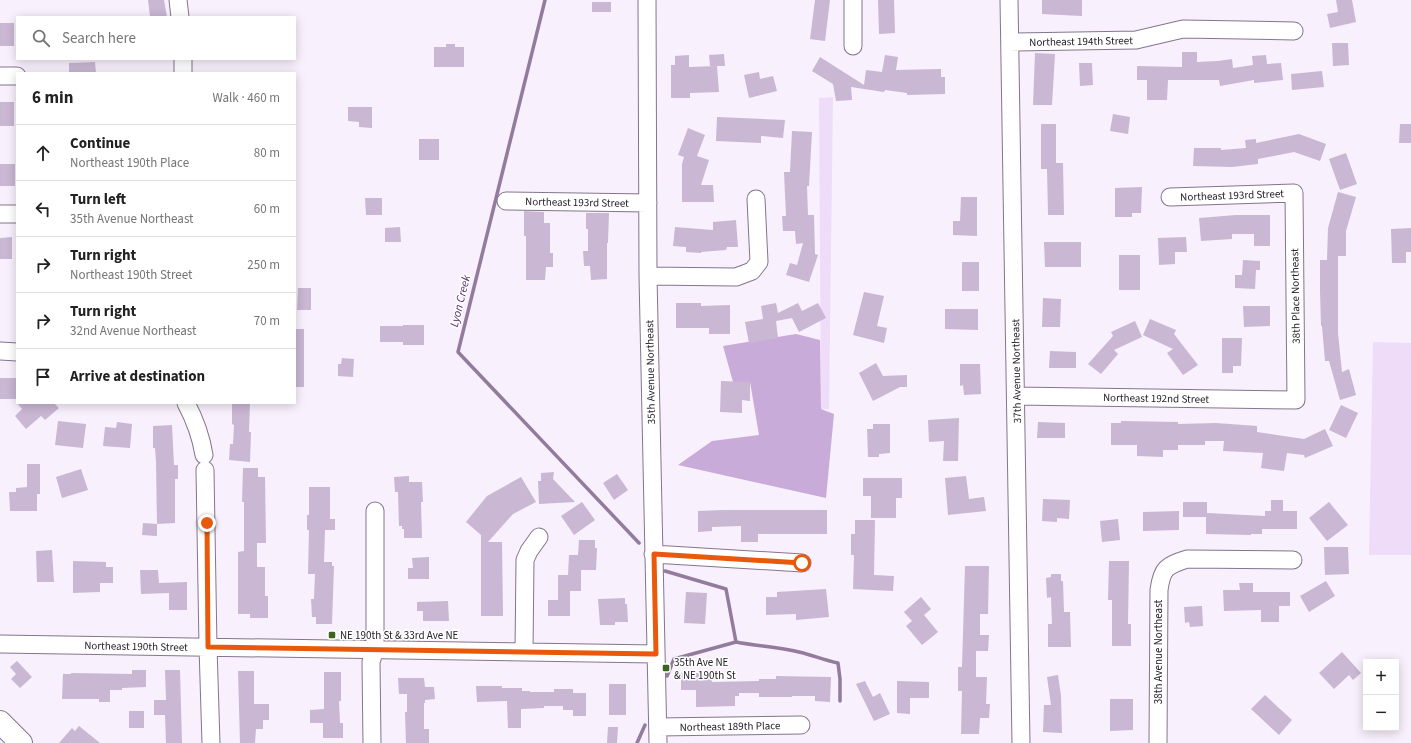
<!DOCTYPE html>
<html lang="en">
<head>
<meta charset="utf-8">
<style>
	:root { --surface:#fff; --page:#f2f2f2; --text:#222; --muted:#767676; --line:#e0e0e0 }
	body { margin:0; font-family:"Source Sans 3",sans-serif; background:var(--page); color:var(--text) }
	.controls { position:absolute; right:12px; bottom:12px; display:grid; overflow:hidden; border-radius:0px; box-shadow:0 2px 10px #0003 }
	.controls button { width:36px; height:36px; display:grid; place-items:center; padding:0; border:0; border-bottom:1px solid var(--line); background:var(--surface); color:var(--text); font:20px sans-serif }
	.stop { position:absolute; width:12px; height:12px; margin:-9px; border:3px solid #ea580c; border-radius:50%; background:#fff }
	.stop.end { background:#ea580c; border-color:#fff; box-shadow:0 1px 4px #0008 }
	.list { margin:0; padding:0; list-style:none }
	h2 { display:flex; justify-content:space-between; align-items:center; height:52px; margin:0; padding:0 16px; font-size:17px }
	h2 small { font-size:13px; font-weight:400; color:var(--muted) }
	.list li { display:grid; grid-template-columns:26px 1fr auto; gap:12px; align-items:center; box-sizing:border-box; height:56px; padding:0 16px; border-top:1px solid var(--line) }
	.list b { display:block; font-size:15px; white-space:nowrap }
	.list p { margin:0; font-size:13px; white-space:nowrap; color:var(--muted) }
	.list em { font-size:13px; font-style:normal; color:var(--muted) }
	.icon { flex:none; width:22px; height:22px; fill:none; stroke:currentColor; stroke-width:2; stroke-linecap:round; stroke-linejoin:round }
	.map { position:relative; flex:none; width:1411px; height:743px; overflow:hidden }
	.search { position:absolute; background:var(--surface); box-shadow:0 2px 10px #0003; left:16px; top:16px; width:280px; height:44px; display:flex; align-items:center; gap:10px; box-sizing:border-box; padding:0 14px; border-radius:0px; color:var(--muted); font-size:15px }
	.panel { position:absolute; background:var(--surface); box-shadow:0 2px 10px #0003; left:16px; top:72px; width:280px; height:332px; border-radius:0px }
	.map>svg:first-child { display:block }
	.green { fill:#efdcf9 }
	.forest { fill:#c9abd9 }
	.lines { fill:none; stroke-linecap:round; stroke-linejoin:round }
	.stream { stroke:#937b9e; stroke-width:3.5 }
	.building { fill:#c9b7d3 }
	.minor-casing { stroke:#85748e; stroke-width:19 }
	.major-casing { stroke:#85748e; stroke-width:24 }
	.minor { stroke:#fff; stroke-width:17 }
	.major { stroke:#fff; stroke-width:22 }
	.route { stroke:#ea580c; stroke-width:5 }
	.poi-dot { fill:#3c6420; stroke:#fff; stroke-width:1.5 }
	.labels { text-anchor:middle; stroke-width:3; stroke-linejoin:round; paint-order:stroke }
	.street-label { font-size:11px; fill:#28212b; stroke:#fff }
	.poi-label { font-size:11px; fill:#28212b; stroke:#fff; text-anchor:start }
	.water-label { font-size:12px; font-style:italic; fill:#573069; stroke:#fff }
</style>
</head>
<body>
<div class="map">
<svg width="1411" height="743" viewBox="0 0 1411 743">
	<rect width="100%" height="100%" fill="#f8f0fc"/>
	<path class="green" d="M833,97l-4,312h-8l-2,-311z
		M1373,342l38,1v212h-42z"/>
	<path class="forest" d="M796,334l24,6 1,69 13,5 -8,84 -148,-33 34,-24 47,-6 -9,-53h-17l-10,-36z"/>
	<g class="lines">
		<path class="stream" d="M545,0l-87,352 181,191
			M665,571l61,18 10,53 -62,17 -7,17
			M736,642c21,4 42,5 63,10 13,3 25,8 39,11l2,16v22
			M637,743l8,-18"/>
	</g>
	<path class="building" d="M148,0h16l3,17h-17z
		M815,0h15l-5,41 -15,-2z
		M878,0h16l1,33 -16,1z
		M1042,0h40v16l-40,-2z
		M1336,0h16l4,22 -26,6 -3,-14 11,-2z
		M592,2h19v10h-19z
		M0,23h14v23h-14z
		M1332,43h16l1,22 -16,1z
		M446,44h9v3h9v20h-30v-20h12z
		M1182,52h15v10l21,-1 14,-2 1,9 20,-3 -1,-9 14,-1 1,9 14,-1 2,17 -29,3v-3l-34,6 -1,-6h-51l-1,20h-20v-20h-10v-14l45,1z
		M1035,53l20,1 -3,51h-19z
		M724,54l1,12h-15l-1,-11z
		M689,55v12l28,-1 2,26 -29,1v5h-19v-33h4v-9z
		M885,55l13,2 -2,13 45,-1v8h4v17l-38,1v-2l-22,-3 -1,2 -33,-5 1,13 -16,1 -3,-17 -21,-13 8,-14 44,28 2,-15 16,2z
		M95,62l1,11h-27v-10z
		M1079,63h13l1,22 -13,1z
		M1322,71l2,16 -32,3 -1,-16z
		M759,72l1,7 13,-3 4,15 -28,7 -5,-23z
		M0,102h14v24h-14z
		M348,107h24v21l-13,-1v-5l-11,-1z
		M1113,114l17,3 -2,17 -18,-3z
		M717,117l68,3 -2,18 -22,-2v7l-45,-2z
		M1041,124h15v39h7l1,52h-16l-1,-46h-6z
		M1400,124h11v19h-12z
		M688,128l17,7 -8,21 12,4 -8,25h12l1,17h-32v-38l2,-7 -6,-2z
		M792,131l20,1 -3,54h-2l1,29h6l1,39 3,1 -9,27 -23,-7 4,-12 7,2 6,-22 -7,1 -1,-13h-12l-1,-15h4l-2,-44h6z
		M1299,134l27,10 -6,17 -26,-9 -36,7v5l-26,3 -39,-1 1,-18h27v2l25,-2 -1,-8 11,-1v4z
		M419,139h20v21h-20z
		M1346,153l11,31 -17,6 -11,-31z
		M0,164h15v22h-15z
		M1142,187l-1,26h-9v4h-17v-29z
		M1338,192l18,5 -10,34v25h-8v77l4,39 7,-3 7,26 -16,5 -11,-39h-4l-3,-35h-1l-1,-35v-31h7l1,-32z
		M961,197h16v39l-24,-1v-14h7z
		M365,198h17v17h-16z
		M524,211l20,1v11h6v30h3v14h-7l-1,13h-19v-44h-2z
		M586,213h23l-1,30h-1v36l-16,1 -1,-14h-6l-1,-15h5v-22h-2z
		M1236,215h34v31h-16v-12h-22v5l-31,2 -2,-23z
		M736,220l2,27h-11l-1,3 -25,2v1l-15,-1v-5l-13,-1 2,-19 38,3v-8z
		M400,227l1,15h-16v-14z
		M1411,228v24h-5v11h-14l-1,-34z
		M12,237v22h-12v-21z
		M1186,237l1,15h-12v12l-16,1 -1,-27z
		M1044,242h37v25h-36z
		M1119,255h21v35h-21z
		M1243,260l17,1v9h-4l-1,19 -20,-1v-13h7z
		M962,262h17v29h-17z
		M298,288h13v22h-14z
		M864,292l20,4 -7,30 10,2 -3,15 -31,-8z
		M1043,298l18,1 -1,28h-18z
		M676,303h25v3l29,-1v29h-21v-6h-33z
		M776,303l2,10 20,-10 4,8 16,-8 8,15 -27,14 -7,-14 -16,3 2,17 -29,5 -4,-21 18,-3 -2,-13z
		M1243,306h27v20l-26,1z
		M945,309h33v21l-33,-1z
		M1150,319l26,11 -2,4 24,31 -15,10 -16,-22 6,-4 -30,-14z
		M1135,321l7,16 -28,13 4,4 -17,20 -13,-10 25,-28 -2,-4z
		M403,325h21v20h-21v-3h-23v-16h23z
		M295,329h9v58h-9z
		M1222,338h20l-1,28h-8v7h-11z
		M1050,351l26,1v16h-27z
		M342,358l12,1 -1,18 -15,-1v-12h3z
		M876,363l7,13 24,-1v12h-7l-27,14 -14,-28z
		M960,364h20l1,30 -17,1 -1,-10 -3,1z
		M0,378h17v21h-17z
		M721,381l29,1v19l-8,-1v13l-22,-1z
		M17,403h37l5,5 -14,12 -4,-4 -15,13 -11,-13 7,-7z
		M232,403h18l-1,29h2l-1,30 -21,-2 1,-16h3l1,-19 -2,-1z
		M1341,405l17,8 -12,25 -17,-8z
		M959,418l-1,43h-15l1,-20 -15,1 -1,-22z
		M58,421l28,3 -3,24 -28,-3z
		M1121,421l57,1v2l38,-1 41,3v6l47,7 21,-10 8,17 -28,12 -1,-3 -17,-2 -3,18 -23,-3 2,-15 -40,-2 1,-10h-19v4h-27v5h-15v7l-26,-1v-11h-26v-22h10z
		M117,422l15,2 -2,24 -27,-2 2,-19 11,1z
		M1038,422l27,1v15h-28z
		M873,424h17v29l-11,1v3h-11l-1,-28h6z
		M172,425l2,40h4v14h-3v44l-18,1 -1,-63 -1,-13h-2v-22z
		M27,464h13v30h-3v17h-27l-1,-19h7v-4l11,-1z
		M243,468h15v9h7l1,66h-9v24h8v29h3v22h-18v-4h-12v-62l6,-1v-49h-2z
		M81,469l7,21 -26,8 -6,-21z
		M554,472l-1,7 22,23 -36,2 -1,-23h3v-8z
		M617,474l11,16 -14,10 -11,-17z
		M409,476v6h13l1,20h-2l1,36h-18v-9h-2v-3h-3l-1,-34h-3l-1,-15z
		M966,476l3,23 15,-2 2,14 -38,4 -3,-37z
		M521,477l15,25 -23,12 -25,28h14l1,74h-22v-81l-15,-13 21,-26z
		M863,478h39v20h-6v20h-25v-22h-8z
		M309,487h21v32h5v11h-10l-1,32h8v4h2l-2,58h-16v-7h-4l-1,-18h3l1,-25h-7l1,-44h-2v-15h2z
		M1043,499l27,1 -1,19 -12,-1v4l-15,-1z
		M1271,500h12v11h14v18h-35v5h-11v1l-45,-1v-17h-23v-15h24v11l58,3v-5h6z
		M582,502l13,18 -21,15 -13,-19z
		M1329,502l19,23 -21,16 -18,-23z
		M723,510h104v24h-69v8h-17v-16l-29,1v4l-14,1v-21z
		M1179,511v19l-36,1v-19z
		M1118,519l2,21 -18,2 -2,-21z
		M855,520h20l-1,55 20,1 -1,15 -40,-2 1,-34h-3v-21h4z
		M143,523l14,1v12l-15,-1z
		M579,540h16v8h2l-1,22h-15v21h-11v25h-22v-16h10v-25h10l1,-20h9z
		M1324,547h24l1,27 -24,1z
		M52,550l2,32h-17l-1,-31z
		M429,557v22h-21v-11h5l-1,-10z
		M73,561l33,1v5h7v16h-13v9l-27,1z
		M1109,561h20l-1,63h3v22h-19v-46h-4z
		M965,566h24l-1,48h-8v21h9l-1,16h-12v26h11l-1,27h4l-1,14h-9l-1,16h-18l1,-43h-4v-24h4z
		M140,570h18l1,13 28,-1v28h-18v-17l-28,1z
		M1051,574h10v7h2l1,31h6l1,35h-23v-23h4l-1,-27 -4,1 -1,-20 5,-1z
		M1326,581l9,15 -26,16 -9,-16z
		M1239,583h14v9h37v14h-11v16h-18v-12l-37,1 -1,-21h17z
		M826,589l3,28 -33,3v-6l-30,1v-18h11v-5z
		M686,592l21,1 -2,31 -21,-1z
		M921,597l10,12 -7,6 14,17 -16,13 -16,-19 6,-5 -8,-9z
		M625,598v6h2l1,18h-13v3h-15l-2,-26z
		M448,601l1,20h-26v-10h-6v-9z
		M1202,606l1,20 -13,1 -1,-5 -4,1 -1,-16z
		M1342,652l19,21 -8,7 -4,-5 -15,14 -15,-16z
		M17,661l15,16 -12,11 -9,-9 5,-5 -6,-7z
		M132,670h14v17l-24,1v2h-12v12h-11v-3h-37l1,-25h8v-1l61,1z
		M165,670h15l2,73h-16l-1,-28h-11v-15h12z
		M238,671h16v33h15v16h-6v9h-7l-1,14h-15z
		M324,672h17v29h-2l1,22h3v15h-20v-15h-13v-13l14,-1z
		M681,673h31v9l47,-1v-2h17v-3l55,1 -1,25 -15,-1v-5h-23v1h-33v-4h-20v3h-4v10l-39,1v-17h-15z
		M1058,675l3,21 1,37 -19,-1 1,-27h7l-4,-28z
		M398,678h26l1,9h9l1,12 -10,1v3h-1v26h5v14h-23l-1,-31h2v-18h-8z
		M865,681l8,16 7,-4 10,21 -16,7 -18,-37z
		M897,681l32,1v16h-19v16l-13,-1z
		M609,684h17v31h-17z
		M476,686h26v2h20v3h8v1h24v-3h19v4h13v23h-13v-6h-10v-4h-19v2l-23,1v19h-13l-1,-27 -30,1z
		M1265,695l27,25 -13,15 -28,-26z
		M1110,699h23v31l-23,1z
		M129,711h15v17h-15z
		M79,726l21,17h-41l13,-15 3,3z
		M608,727h10l-1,16h-10z"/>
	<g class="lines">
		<g class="minor-casing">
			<path id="minor" d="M178,0l2,17
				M647,0l1,276 10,467
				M853,0v46
				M1009,0l12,743
				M1010,42l126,-2 47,-11 111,2
				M183,59v14
				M0,76h17
				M506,201l142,2
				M0,214h17
				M648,276l88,1 16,-6 7,-9 -3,-63
				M0,351l17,1
				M1016,396l280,4 -2,-207 -124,4
				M186,403c9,17 15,33 18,52
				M205,470l3,177 3,96
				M653,554l149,9
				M0,644l656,10
				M524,652l1,-92 4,-9 10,-14
				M658,727l143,-2
				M372,743l-1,-81 4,-13v-138
				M1158,743l1,-153c3,-22 7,-24 28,-31l106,1"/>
		</g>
		<g class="major-casing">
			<path id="major" d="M0,722l21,21"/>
		</g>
		<use href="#minor" class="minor"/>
		<use href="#major" class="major"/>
	</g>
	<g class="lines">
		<path class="route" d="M207,523l1,124 448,7 -2,-100 148,9"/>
	</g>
	<g class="poi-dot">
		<rect x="328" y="631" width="8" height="8" rx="2"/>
		<rect x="662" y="664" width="8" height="8" rx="2"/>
	</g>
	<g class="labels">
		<g class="street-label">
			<text transform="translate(1081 41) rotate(-1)" y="4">Northeast 194th Street</text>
			<text transform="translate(1232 195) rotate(-2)" y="4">Northeast 193rd Street</text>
			<text transform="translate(577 202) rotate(1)" y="4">Northeast 193rd Street</text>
			<text transform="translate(1295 296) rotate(-91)" y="4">38th Place Northeast</text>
			<text transform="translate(1016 371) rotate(-91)" y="4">37th Avenue Northeast</text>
			<text transform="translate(650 372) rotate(-91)" y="4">35th Avenue Northeast</text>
			<text transform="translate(1156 398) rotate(1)" y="4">Northeast 192nd Street</text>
			<text transform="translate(136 646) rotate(1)" y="4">Northeast 190th Street</text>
			<text transform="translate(1158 652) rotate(-90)" y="4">38th Avenue Northeast</text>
			<text transform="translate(730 726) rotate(-1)" y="4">Northeast 189th Place</text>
		</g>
		<g class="poi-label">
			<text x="340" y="639">NE 190th St &amp; 33rd Ave NE</text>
			<text x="674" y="666">35th Ave NE<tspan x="674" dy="13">&amp; NE 190th St</tspan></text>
		</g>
		<g class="water-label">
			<text transform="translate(460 301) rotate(-76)" y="4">Lyon Creek</text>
		</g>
	</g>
</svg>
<div class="controls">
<button>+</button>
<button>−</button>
</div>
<div class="stop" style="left:802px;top:563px"></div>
<div class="stop end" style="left:207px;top:523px"></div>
<div class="search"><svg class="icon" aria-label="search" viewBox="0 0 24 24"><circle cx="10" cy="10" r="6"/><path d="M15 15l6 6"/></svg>Search here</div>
<section class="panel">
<h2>6 min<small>Walk · 460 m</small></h2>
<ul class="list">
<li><svg class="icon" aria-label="ahead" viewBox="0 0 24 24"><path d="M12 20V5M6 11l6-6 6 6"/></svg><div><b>Continue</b><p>Northeast 190th Place</p></div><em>80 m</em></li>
<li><svg class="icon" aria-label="left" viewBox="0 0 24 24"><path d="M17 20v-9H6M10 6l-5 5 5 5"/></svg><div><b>Turn left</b><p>35th Avenue Northeast</p></div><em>60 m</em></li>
<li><svg class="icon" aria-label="right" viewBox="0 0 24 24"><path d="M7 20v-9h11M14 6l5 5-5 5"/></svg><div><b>Turn right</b><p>Northeast 190th Street</p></div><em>250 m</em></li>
<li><svg class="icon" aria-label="right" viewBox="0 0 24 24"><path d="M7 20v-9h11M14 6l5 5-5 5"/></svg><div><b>Turn right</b><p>32nd Avenue Northeast</p></div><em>70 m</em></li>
<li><svg class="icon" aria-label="arrive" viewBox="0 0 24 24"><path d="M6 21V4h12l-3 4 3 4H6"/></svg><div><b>Arrive at destination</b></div></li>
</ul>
</section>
</div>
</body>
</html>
